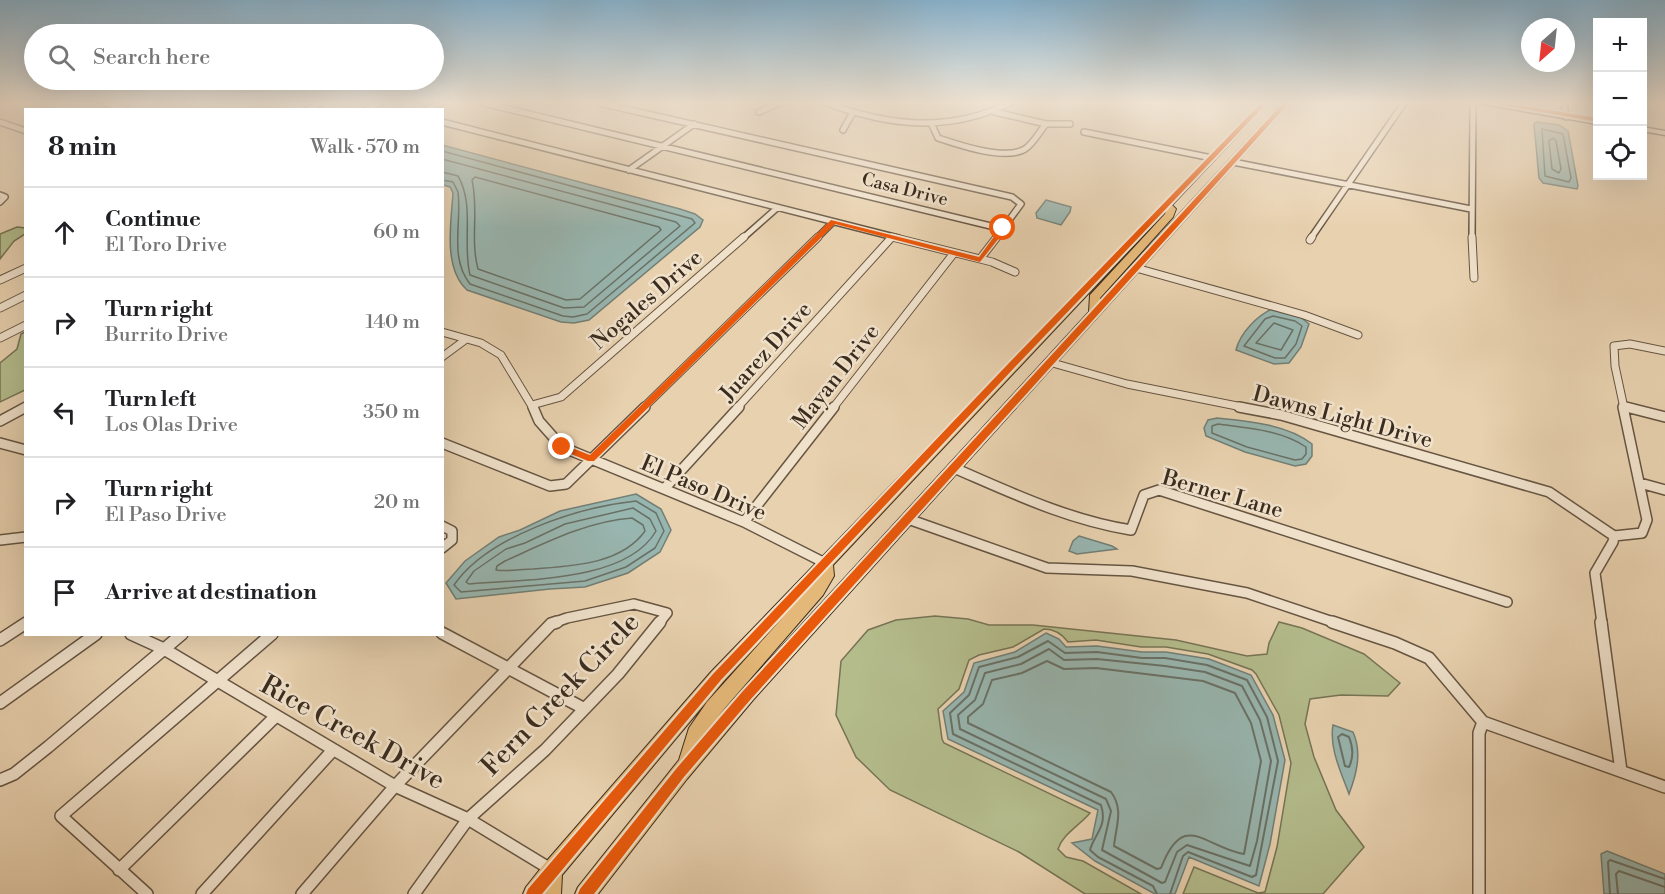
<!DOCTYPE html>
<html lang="en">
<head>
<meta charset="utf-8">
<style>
	:root { --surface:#fff; --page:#f2f2f2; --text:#202124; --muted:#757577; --line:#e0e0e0 }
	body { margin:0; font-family:"Libre Bodoni",serif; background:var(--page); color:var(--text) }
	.controls { position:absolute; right:18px; top:18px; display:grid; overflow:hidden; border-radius:0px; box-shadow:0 6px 24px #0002 }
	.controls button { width:54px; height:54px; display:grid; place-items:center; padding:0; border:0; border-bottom:2px solid var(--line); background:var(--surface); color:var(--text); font:30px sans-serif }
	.compass { position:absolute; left:1521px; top:18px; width:54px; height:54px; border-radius:50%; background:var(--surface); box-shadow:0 6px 24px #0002; rotate:207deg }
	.stop { position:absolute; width:18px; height:18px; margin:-14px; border:4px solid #ea580c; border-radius:50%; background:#fff }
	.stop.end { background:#ea580c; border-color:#fff; box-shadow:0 2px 6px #0008 }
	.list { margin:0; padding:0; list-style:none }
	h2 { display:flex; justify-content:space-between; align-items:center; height:78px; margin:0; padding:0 24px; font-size:26px }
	h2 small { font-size:20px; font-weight:400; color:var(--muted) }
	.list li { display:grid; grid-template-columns:39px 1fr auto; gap:18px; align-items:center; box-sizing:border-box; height:90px; padding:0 24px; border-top:2px solid var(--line) }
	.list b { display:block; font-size:22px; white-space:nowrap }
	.list p { margin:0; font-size:20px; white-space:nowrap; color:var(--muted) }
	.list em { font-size:20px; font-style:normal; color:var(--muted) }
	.icon { flex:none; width:33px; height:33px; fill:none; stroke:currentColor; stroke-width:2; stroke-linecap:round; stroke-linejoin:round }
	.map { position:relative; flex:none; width:1665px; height:894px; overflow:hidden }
	.search { position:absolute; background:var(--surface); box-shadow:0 6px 24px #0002; left:24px; top:24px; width:420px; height:66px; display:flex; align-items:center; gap:15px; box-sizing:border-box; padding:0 21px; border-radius:33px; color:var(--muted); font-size:22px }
	.panel { position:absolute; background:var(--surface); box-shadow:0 6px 24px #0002; left:24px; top:108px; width:420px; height:528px; border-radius:0px }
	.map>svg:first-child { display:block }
	.green { fill:#b4bc8c; stroke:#777455; stroke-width:1.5 }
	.water { fill:#98b6b0; stroke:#727f76; stroke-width:1.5 }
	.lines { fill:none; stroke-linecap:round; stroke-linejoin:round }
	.shore-far1 { stroke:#697167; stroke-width:1.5 }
	.shore { stroke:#697167; stroke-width:2 }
	.street-far3-casing { stroke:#665542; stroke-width:8 }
	.street-far2-casing { stroke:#665542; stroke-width:9 }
	.street-far1-casing { stroke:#665542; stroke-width:12 }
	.street-casing { stroke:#665542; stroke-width:14 }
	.secondary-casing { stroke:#3a2c1e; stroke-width:3 }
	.primary-casing { stroke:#3a2c1e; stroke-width:2 }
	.street-far3 { stroke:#f0e1cb; stroke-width:5 }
	.street-far2 { stroke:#f0e1cb; stroke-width:7 }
	.street-far1 { stroke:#f0e1cb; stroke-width:9 }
	.street { stroke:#f0e1cb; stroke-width:11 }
	.secondary { fill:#f0e1cb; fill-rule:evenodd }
	.primary { fill:#e4b878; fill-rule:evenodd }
	.cycleway-casing { stroke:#f0e1cb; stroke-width:4 }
	.cycleway { fill:#e8590c; fill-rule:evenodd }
	.route { fill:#ea580c }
	.labels { text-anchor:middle; stroke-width:5; stroke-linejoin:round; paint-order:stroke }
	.far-street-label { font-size:18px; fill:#3a2c1e; stroke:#f0e1cb }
	.street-label { font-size:22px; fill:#3a2c1e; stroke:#f0e1cb }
	.near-street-label { font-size:27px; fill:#3a2c1e; stroke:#f0e1cb }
</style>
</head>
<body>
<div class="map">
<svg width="1665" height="894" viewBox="0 0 1665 894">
	<rect width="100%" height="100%" fill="#e8d1af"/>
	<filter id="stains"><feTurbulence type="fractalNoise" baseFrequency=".00333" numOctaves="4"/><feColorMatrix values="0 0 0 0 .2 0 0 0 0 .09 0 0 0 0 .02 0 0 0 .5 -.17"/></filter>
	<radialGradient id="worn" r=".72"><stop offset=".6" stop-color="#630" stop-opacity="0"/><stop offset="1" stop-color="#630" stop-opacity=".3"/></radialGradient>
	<path class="green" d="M17,227l8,1v6l-11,7 -14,18v-25z
		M25,332v58l-25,12v-39l17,-14 4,-15z
		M935,616l33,3 21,6h44l143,15 71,16 20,-2 2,-11 10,-21 23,6 62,26 36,29 -12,13 -47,-1 -31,4 -5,25 9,33 22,53 28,37 -41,47h-140l11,-27 64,26 7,-1 12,-45 14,-84 -12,-48 -23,-41 -4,-4 -44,-16 -42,-7h-25l-45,-7 -28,2c-6,-8 -14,-13 -24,-13l-31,18 -34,8 -10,5 -10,29 -21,20 4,30 2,4 146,70c-11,13 -27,21 -32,36l8,8 17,4 58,33h-56l-66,-42 -129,-62 -34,-33 -20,-42 5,-54 27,-31 28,-10z"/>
	<path class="water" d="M1536,122l23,3 9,6 10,55 -1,3 -34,-6 -4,-5 -5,-54z
		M442,145l238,64 15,5 8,6 -3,7 -111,93 -15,3 -13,-1 -94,-32c-24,-22 -16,-67 -14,-97l-3,-6 -7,-2z
		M1046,200l25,7 -1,5 -9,13 -24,-7 -1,-5z
		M1272,309l27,7 10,8 -8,23 -12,16 -15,1 -38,-14c4,-17 21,-34 36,-41z
		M1217,418c30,3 70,6 95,26v12l-6,8 -11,2 -50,-14 -39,-16 -2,-8 4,-8z
		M636,494l25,15 10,21 -11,22 -32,21 -43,14 -35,2 -94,10 -10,-16 19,-22 34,-24 21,-7 40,-19z
		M1079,536l33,10 5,3 -40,5 -8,-3 4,-10z
		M1046,633l13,6 7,8 31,-1 45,6h24l43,7 42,16 22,40 12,45 -15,84 -11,42 -70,-29 -14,37h-20l-60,-33 -23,-18 20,-4 6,-29 -150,-71 -5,-28 21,-19 10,-29 41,-11z
		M1333,725l20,7c9,20 4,41 -4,62 -8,-22 -20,-46 -16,-69z
		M1607,851l58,23v20h-61l-3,-40z"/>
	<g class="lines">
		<path class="shore-far1" d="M1542,129l21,5 8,44 -2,4 -24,-6z
			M1553,138l3,3 5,28 -2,4 -7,-4 -3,-28z
			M442,151l236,64 14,4 3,4 -108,91 -14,3 -10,-1 -93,-32c-21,-27 -8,-60 -12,-92l-5,-10 -11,-2
			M442,159l234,63 4,4 -96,81 -20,1 -94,-33c-8,-32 5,-70 -12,-99l-16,-4
			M475,177l184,50 2,3 -81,69 -14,1 -88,-31c-8,-30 1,-59 -6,-89z
			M1273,316l22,5 7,5 -6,18 -11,14h-10l-31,-12 21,-27z
			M1274,323l19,7 -12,20 -25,-7z
			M1218,424c30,4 63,6 88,23v7l-4,5 -7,1 -48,-13 -35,-14v-7z
			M636,501l20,12 8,18 -9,17 -29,19 -41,14 -124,11 -7,-7c34,-49 125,-78 182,-84z
			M633,508l17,11 6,12c-30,52 -134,48 -187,53l-3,-2 8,-11 32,-22 19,-6 40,-19z
			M632,518l11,7 2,6c-24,34 -75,35 -112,38 -12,0 -25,3 -37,1l1,-4 8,-5c40,-18 83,-40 127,-43z"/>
		<path class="shore" d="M1049,649l15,11 33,-1 68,7 40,6 37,14 18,34 11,41 -14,80 -7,25 -63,-21 -10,7 -12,30 -3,1 -60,-33 9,-39 -5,-12 -146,-70 -2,-14 17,-15 10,-27 36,-9z
			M1047,661l17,8 32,-1 107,13 32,12 16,30 10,38 -17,93c-39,-6 -60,-46 -83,14l-4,1 -43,-23c2,-20 10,-37 -3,-54l-143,-69v-6l15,-13 9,-24 30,-7z
			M1342,734l7,3c4,10 5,20 0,30l-4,-1 -7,-29z
			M1157,894l-4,-8 -55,-29 -8,-7c4,-16 18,-23 11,-45l-148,-71 -3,-21 19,-18 10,-28 39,-10 30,-16 17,12 32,-1 45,6h23l42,7 40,15 20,37 11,44 -22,114 -4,2 -64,-25 -5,4 -13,38
			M1610,894l-2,-32 2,-2 55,19
			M1618,894l-2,-20 3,-3 46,16"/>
		<g class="street-far3-casing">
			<path id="street-far3" d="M105,103l22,7
				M484,103l519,126
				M599,103l413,94 9,7 -25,34
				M826,103c63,23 122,30 184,0
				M1564,103l2,14
				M307,110l15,-7
				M366,110l14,-7
				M427,110l14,-7
				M759,112l20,-9
				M995,112l51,12h24
				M0,122l26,9
				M442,122l456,116
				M931,123l7,15c21,7 67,23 87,11 9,-6 14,-17 21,-25
				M843,130l9,-16
				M1084,132l128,26
				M1233,162l238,47
				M629,170l65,-46
				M0,195l5,2 -5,5
				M743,238l34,-30
				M817,238l16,-16
				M1311,238l93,-135
				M1472,238l1,-135"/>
		</g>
		<g class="street-far2-casing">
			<path id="street-far2" d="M892,237l100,25 23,10
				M1472,237l2,41
				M1310,240l2,-3
				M980,259l17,-22
				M1136,268l168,47 54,20
				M0,280l26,-12
				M0,308l26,-13
				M442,332l39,11 20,12 32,53
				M0,338l26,-13
				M442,357l23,-17
				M1049,362l78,22 120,24
				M532,405l29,-8 183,-160
				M1624,406l8,2
				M24,408l2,-1
				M643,408l175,-171
				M737,408l155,-171
				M833,408l121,-155
				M1624,408l-9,-42 -1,-20 16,-2 35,7"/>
		</g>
		<g class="street-far1-casing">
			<path id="street-far1" d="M533,407l6,14 23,26 182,75 81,41
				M1239,407l42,8 268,77 65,44
				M1626,407l39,10
				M0,421l26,-14
				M0,443l26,7
				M442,443l108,43 16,-2 79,-77
				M954,468c58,25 114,52 177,62l13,-35 15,-5 348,112
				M1640,483l25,7
				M665,488l74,-81
				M908,519l139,49 85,3 115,22 89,30
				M744,522l90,-115
				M442,526l10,5v9l-10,8
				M0,540l26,-3
				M553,623l14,-5 67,-14 33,9 -8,10
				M1602,623l-7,-50 18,-31 1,-6 28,-3 5,-13 -24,-113"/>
		</g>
		<g class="street-casing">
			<path id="street" d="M1332,622l63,21 34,15 54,64
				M1601,622l20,149
				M442,633l141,75
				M131,634l33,15 231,137 73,33 84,51
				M0,640l26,-17
				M0,703l96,-69
				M1483,722l182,65
				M0,780l14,-6 34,-27 134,-113
				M119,870l156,-153
				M147,894l-86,-78 211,-182
				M202,894l131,-144
				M302,894l93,-108 156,-162 6,-2
				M414,894l54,-75 77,-69 73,-76 42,-52
				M1479,894v-161l4,-11"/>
		</g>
		<g class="secondary-casing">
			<path id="secondary" d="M1477,103h16l105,17v4z
				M1642,127l23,4v4l-23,-4z"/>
		</g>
		<g class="primary-casing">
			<path id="primary" d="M1260,103h8l-96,102 4,4 -3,8 -73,81v2l182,-197h8l-537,597 -66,79 -89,115h-23l3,-7 101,-127 10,-32 18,-26 78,-87 -62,67 -161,193 -1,19h-38l3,-7 19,-24 166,-191zM1166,211l-1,3 -75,81 -1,17 -372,405 106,-122 11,-19 -1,-11z"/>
		</g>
		<use href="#street-far3" class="street-far3"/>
		<use href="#street-far2" class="street-far2"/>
		<use href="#street-far1" class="street-far1"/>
		<use href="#street" class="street"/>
		<use href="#secondary" class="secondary"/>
		<use href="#primary" class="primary"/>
		<g class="cycleway-casing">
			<path id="cycleway" d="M1261,103h6l-252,264 -294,313 -179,214h-16l2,-5 185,-215 296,-311z
				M1283,103h6l-538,596 -67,78 -90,117h-16l2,-5 96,-120 67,-78z
				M1492,103h12l94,15v4z"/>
		</g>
		<use href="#cycleway" class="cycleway"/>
	</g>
	<linearGradient id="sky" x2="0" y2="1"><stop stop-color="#88b5d2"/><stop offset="0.45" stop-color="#f5eadb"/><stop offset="1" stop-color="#f5eadb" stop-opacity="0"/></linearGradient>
	<rect width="1665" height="228" fill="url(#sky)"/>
	<path class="route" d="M831,220l148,37 22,-30 6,1 -27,34 -145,-38 -241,237h-6l-29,-12 -2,-2 5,-3 28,11z"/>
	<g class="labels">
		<g class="far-street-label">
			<text transform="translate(905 189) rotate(14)" y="6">Casa Drive</text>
		</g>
		<g class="street-label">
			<text transform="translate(646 299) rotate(-41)" y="8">Nogales Drive</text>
			<text transform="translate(765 351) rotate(-48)" y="8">Juarez Drive</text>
			<text transform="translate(835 376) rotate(-52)" y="8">Mayan Drive</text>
			<text transform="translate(1343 416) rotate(15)" y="8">Dawns Light Drive</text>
			<text transform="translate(704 487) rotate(23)" y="8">El Paso Drive</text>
			<text transform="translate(1223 493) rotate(16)" y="8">Berner Lane</text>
		</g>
		<g class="near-street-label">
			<text transform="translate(560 694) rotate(-46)" y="9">Fern Creek Circle</text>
			<text transform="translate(353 732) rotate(29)" y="9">Rice Creek Drive</text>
		</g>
	</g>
	<rect width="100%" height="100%" filter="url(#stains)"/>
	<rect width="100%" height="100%" fill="url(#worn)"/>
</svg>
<div class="controls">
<button>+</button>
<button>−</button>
<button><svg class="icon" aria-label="locate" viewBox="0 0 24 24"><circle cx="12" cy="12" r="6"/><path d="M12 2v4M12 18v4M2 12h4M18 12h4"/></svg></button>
</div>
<svg class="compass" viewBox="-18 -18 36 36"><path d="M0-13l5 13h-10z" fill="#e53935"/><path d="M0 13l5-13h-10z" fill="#757577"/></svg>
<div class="stop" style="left:1003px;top:228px"></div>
<div class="stop end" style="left:562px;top:447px"></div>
<div class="search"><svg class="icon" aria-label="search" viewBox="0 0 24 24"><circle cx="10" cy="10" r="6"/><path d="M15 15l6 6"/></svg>Search here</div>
<section class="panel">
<h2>8 min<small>Walk · 570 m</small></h2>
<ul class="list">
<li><svg class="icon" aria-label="ahead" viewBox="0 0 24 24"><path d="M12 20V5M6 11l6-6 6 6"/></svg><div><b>Continue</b><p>El Toro Drive</p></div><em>60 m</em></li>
<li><svg class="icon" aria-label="right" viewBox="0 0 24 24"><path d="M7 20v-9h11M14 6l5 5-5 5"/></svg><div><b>Turn right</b><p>Burrito Drive</p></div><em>140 m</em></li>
<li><svg class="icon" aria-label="left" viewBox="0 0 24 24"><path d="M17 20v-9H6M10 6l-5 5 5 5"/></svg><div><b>Turn left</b><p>Los Olas Drive</p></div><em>350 m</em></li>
<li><svg class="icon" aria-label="right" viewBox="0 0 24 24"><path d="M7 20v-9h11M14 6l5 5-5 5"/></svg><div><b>Turn right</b><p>El Paso Drive</p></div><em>20 m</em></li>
<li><svg class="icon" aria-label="arrive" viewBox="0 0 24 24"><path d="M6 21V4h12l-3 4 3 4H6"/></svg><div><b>Arrive at destination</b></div></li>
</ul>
</section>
</div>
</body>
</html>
